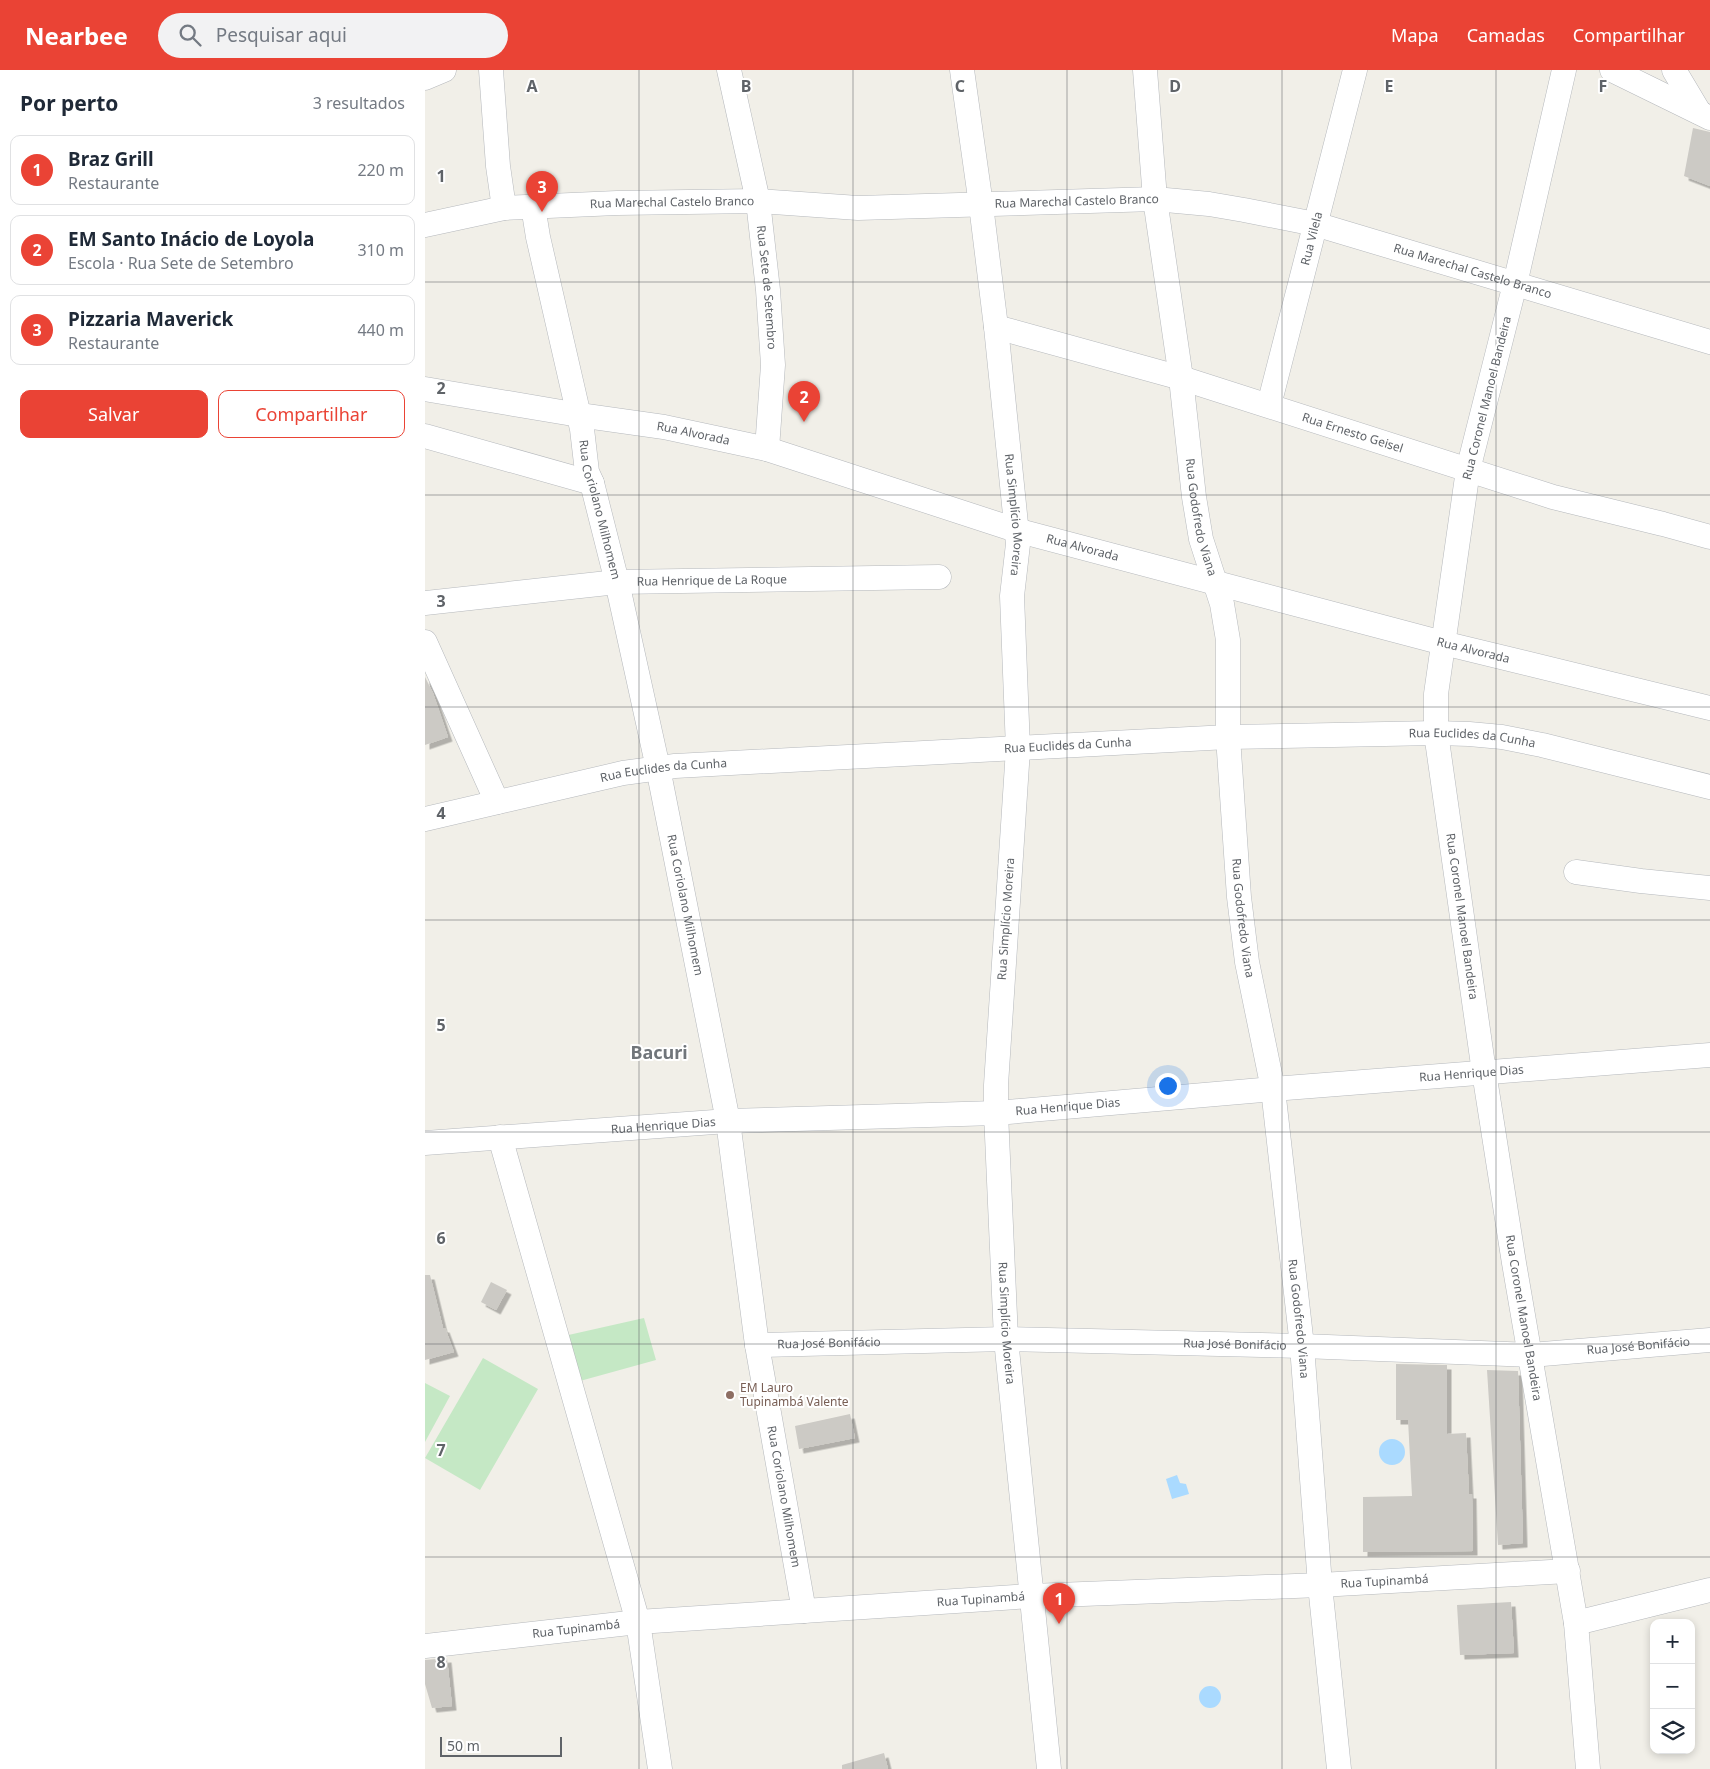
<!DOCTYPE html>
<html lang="pt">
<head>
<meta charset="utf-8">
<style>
	:root { --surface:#fff; --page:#f2f2f3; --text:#1f2937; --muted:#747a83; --line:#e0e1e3; --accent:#ea4335 }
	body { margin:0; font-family:"Noto Sans",sans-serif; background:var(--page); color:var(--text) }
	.controls { position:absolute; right:15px; bottom:15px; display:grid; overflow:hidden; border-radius:10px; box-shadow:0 2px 8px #0003 }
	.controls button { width:45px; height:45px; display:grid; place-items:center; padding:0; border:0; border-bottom:1px solid var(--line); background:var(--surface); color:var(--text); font:25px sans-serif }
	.scale { position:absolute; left:15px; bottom:12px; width:122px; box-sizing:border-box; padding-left:5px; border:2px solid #5f6368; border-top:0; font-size:14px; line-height:18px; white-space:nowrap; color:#5f6368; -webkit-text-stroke:4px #fff; paint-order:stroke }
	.you { position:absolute; left:742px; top:1015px; width:18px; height:18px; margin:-12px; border:4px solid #fff; border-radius:50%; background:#1a73e8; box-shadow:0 0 0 8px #1a73e833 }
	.badge { display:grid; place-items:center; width:32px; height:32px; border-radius:50%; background:var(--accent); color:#fff; font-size:16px; font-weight:700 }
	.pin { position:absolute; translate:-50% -41px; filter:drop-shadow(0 1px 2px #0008) }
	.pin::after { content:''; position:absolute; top:26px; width:18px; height:15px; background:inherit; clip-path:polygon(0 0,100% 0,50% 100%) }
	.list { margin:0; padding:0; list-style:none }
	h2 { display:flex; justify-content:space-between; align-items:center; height:65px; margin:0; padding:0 20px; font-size:21px }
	h2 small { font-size:16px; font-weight:400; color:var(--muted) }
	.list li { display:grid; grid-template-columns:32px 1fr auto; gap:15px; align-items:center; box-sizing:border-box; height:70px; margin:0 10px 10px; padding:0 10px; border:1px solid var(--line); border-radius:10px }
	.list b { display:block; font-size:19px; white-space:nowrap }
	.list p { margin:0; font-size:16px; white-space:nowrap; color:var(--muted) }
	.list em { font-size:16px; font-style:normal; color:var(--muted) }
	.actions { display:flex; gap:10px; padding:15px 20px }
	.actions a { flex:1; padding:11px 0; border:1px solid var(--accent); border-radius:10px; text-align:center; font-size:18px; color:var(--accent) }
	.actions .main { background:var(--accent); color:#fff }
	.icon { flex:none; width:28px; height:28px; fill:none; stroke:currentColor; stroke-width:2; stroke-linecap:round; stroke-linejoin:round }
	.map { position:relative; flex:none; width:1285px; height:1699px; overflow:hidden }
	header { display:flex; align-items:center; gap:30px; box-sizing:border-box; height:70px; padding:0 25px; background:var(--accent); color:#fff }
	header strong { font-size:24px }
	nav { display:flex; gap:28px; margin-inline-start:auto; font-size:18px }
	.search { width:350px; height:45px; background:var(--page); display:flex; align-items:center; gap:12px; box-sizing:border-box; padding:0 18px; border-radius:28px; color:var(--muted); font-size:19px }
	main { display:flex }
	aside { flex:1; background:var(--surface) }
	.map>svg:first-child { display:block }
	.green { fill:#c5e8c5 }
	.water { fill:#aadaff }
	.building { fill:#cccac5; filter:url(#shadow) }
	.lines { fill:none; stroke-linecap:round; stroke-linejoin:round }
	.minor-casing { stroke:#b5b8bc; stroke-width:25 }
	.minor { stroke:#fff; stroke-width:24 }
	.grid { fill:none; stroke:#5f6368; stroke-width:1; stroke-opacity:0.55 }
	.education-dot { fill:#8d6e63; stroke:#fff; stroke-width:2 }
	.labels { text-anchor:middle; stroke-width:4; stroke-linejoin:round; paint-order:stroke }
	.street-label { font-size:12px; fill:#5f6368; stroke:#fff }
	.education-label { font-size:12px; fill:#785e54; stroke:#fff; text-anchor:start }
	.district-label { font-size:18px; font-weight:bold; fill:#70757a; stroke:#fff }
	.grid-label { font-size:16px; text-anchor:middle; font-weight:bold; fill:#5f6368; stroke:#fff; stroke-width:4; stroke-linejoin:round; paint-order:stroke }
</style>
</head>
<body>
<header>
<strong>Nearbee</strong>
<div class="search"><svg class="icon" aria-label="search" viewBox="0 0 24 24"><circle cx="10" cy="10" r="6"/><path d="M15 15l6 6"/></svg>Pesquisar aqui</div>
<nav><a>Mapa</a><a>Camadas</a><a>Compartilhar</a></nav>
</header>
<main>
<aside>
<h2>Por perto<small>3 resultados</small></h2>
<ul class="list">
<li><span class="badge">1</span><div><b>Braz Grill</b><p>Restaurante</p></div><em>220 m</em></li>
<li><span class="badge">2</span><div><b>EM Santo Inácio de Loyola</b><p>Escola · Rua Sete de Setembro</p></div><em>310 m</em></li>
<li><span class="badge">3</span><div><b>Pizzaria Maverick</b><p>Restaurante</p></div><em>440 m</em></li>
</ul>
<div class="actions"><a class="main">Salvar</a><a>Compartilhar</a></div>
</aside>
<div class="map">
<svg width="1285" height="1699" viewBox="0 0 1285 1699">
	<defs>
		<filter id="shadow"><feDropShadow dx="4.5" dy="4.5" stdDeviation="0" flood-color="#0004"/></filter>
	</defs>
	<rect width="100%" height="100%" fill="#f1efe8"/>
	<path class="green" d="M219,1248l12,42 -76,21 -16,-45z
		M58,1288l55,31 -58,101 -55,-32z
		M0,1313l25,13 -25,46z"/>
	<path class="water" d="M954 1382a13 13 0 1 1 26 0a13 13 0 1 1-26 0Z
		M752,1405l3,8 6,1 3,10 -17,5 -6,-20z
		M774 1627a11 11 0 1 1 22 0a11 11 0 1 1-22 0Z"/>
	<path class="building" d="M1268,58l17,4v54l-26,-10z
		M0,607l8,16 15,44 -23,8z
		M0,1205h5l13,53h2l9,24 -29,8z
		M66,1212l16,8 -11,20 -15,-8z
		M971,1294l51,1v69l19,-1 3,61h3l1,57 -110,1v-55l49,-1 -4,-76h-12z
		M1062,1300l31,1 5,172 -25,2z
		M425,1344l5,24 -56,11 -4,-23z
		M1086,1532l3,51 -54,2 -3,-50z
		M22,1588l5,48 -20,2 -7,-24v-24z
		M459,1683l4,16h-46v-4z"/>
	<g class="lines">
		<g class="minor-casing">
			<g id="minor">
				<path d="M66,0l7,96 6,42"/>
				<path id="s1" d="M304,0l29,131 10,89 5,75 -6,84"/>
				<path id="s2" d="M537,0l19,135 15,122 22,217 -6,52 6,153 -22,336v28l10,226 43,430"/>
				<path id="s3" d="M720,0l10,129 26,179 13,119 7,42 21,65 6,36v97l11,160 8,65 26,127 29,257 18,239 19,184"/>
				<path id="s4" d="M1139,0l-49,214 -47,186 -32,224v39l48,339 30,191 62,360 12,146"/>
				<path d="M1187,0l98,48"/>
				<path d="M1249,0l25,42"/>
				<path d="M0,8l19,-8"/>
				<path id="s5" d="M108,136l5,31 44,192 5,43 5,11 25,99 41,186 70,353 29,224 47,266"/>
				<path id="s6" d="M0,155l79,-17 113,-5 141,-2 100,7 297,-9 54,5 35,6 71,14 395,118"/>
				<path id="s7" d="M571,257l185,51 372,119 110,27 47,13"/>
				<path id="s8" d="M0,319l154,26 85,12 103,22 249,81 427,113 267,65"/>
				<path id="s9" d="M844,335l86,-335"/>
				<path d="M0,366l167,47"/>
				<path id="s10" d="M0,533l192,-21 322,-5"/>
				<path d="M0,572l72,160"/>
				<path id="s11" d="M0,749l198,-46 52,-7 553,-29 208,-4 33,1 33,3 40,8 168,42"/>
				<path d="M1151,802l65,9 69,7"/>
				<path d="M75,1067l138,485 22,147"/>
				<path id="s12" d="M0,1073l303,-22 268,-8 277,-24 437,-34"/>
				<path id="s13" d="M332,1275l249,-6 296,7 229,9 179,-15"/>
				<path d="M1151,1553l134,-33"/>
				<path id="s14" d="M0,1576l213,-24 393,-26 289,-11 248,-14"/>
			</g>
		</g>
		<use href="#minor" class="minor"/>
	</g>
	<path class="grid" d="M214,0v1699M428,0v1699M642,0v1699M857,0v1699M1071,0v1699M0,212h1285M0,425h1285M0,637h1285M0,850h1285M0,1062h1285M0,1274h1285M0,1487h1285"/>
	<circle class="education-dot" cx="305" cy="1325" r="5"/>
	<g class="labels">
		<g class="street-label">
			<text dy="4" stroke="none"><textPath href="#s6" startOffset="654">Rua Marechal Castelo Branco</textPath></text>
			<text dy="4" stroke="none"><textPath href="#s6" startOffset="249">Rua Marechal Castelo Branco</textPath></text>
			<text dy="4" stroke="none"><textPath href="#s9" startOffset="172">Rua Vilela</textPath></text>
			<text dy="4" stroke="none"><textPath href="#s6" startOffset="1059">Rua Marechal Castelo Branco</textPath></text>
			<text dy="4" stroke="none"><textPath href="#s1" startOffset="221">Rua Sete de Setembro</textPath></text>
			<text transform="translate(1062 328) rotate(-76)" y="4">Rua Coronel Manoel Bandeira</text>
			<text dy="4" stroke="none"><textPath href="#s7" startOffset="372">Rua Ernesto Geisel</textPath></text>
			<text dy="4" stroke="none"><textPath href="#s8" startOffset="272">Rua Alvorada</textPath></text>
			<text dy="4" stroke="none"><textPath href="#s5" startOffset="311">Rua Coriolano Milhomem</textPath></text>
			<text dy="4" stroke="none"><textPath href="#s2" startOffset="448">Rua Simplício Moreira</textPath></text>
			<text dy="4" stroke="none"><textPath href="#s3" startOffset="451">Rua Godofredo Viana</textPath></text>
			<text dy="4" stroke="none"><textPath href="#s8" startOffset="678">Rua Alvorada</textPath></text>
			<text dy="4" stroke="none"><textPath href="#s10" startOffset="288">Rua Henrique de La Roque</textPath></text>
			<text dy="4" stroke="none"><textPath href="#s8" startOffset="1082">Rua Alvorada</textPath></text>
			<text dy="4" stroke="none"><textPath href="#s11" startOffset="1054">Rua Euclides da Cunha</textPath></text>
			<text dy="4" stroke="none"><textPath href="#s11" startOffset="649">Rua Euclides da Cunha</textPath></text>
			<text dy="4" stroke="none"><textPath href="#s11" startOffset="244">Rua Euclides da Cunha</textPath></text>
			<text dy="4" stroke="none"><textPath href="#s5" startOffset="716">Rua Coriolano Milhomem</textPath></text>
			<text dy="4" stroke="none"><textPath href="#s4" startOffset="862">Rua Coronel Manoel Bandeira</textPath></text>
			<text dy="4" stroke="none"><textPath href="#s3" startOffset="856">Rua Godofredo Viana</textPath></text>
			<text transform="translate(581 849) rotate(-86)" y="4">Rua Simplício Moreira</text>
			<text dy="4" stroke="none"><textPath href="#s12" startOffset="1049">Rua Henrique Dias</textPath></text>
			<text dy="4" stroke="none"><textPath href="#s12" startOffset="644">Rua Henrique Dias</textPath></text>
			<text dy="4" stroke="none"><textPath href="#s12" startOffset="239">Rua Henrique Dias</textPath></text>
			<text dy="4" stroke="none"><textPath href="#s4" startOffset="1268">Rua Coronel Manoel Bandeira</textPath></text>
			<text dy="4" stroke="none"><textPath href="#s3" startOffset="1261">Rua Godofredo Viana</textPath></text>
			<text dy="4" stroke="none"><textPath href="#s2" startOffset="1258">Rua Simplício Moreira</textPath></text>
			<text dy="4" stroke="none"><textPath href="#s13" startOffset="72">Rua José Bonifácio</textPath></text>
			<text dy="4" stroke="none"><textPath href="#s13" startOffset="478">Rua José Bonifácio</textPath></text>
			<text dy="4" stroke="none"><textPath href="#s13" startOffset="882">Rua José Bonifácio</textPath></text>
			<text dy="4" stroke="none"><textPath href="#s5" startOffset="1316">Rua Coriolano Milhomem</textPath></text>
			<text dy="4" stroke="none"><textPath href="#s14" startOffset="962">Rua Tupinambá</textPath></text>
			<text dy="4" stroke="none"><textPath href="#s14" startOffset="558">Rua Tupinambá</textPath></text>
			<text dy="4" stroke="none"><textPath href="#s14" startOffset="152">Rua Tupinambá</textPath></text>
		</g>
		<g class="education-label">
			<text x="315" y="1322">EM Lauro<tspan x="315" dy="14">Tupinambá Valente</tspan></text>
		</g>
		<g class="district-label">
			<text x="234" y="989">Bacuri</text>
		</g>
	</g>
	<g class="grid-label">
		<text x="107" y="22">A</text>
		<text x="321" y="22">B</text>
		<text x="535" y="22">C</text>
		<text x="750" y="22">D</text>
		<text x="964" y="22">E</text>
		<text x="1178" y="22">F</text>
		<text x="16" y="112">1</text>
		<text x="16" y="324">2</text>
		<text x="16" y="537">3</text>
		<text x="16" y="749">4</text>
		<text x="16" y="961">5</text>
		<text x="16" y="1174">6</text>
		<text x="16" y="1386">7</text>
		<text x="16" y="1598">8</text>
	</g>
</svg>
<div class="controls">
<button>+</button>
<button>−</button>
<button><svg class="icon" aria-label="layers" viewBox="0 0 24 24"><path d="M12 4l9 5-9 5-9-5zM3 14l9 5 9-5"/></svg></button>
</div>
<div class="scale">50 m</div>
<div class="you"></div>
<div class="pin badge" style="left:634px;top:1554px">1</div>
<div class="pin badge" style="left:379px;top:352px">2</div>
<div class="pin badge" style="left:117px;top:142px">3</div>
</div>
</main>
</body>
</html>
